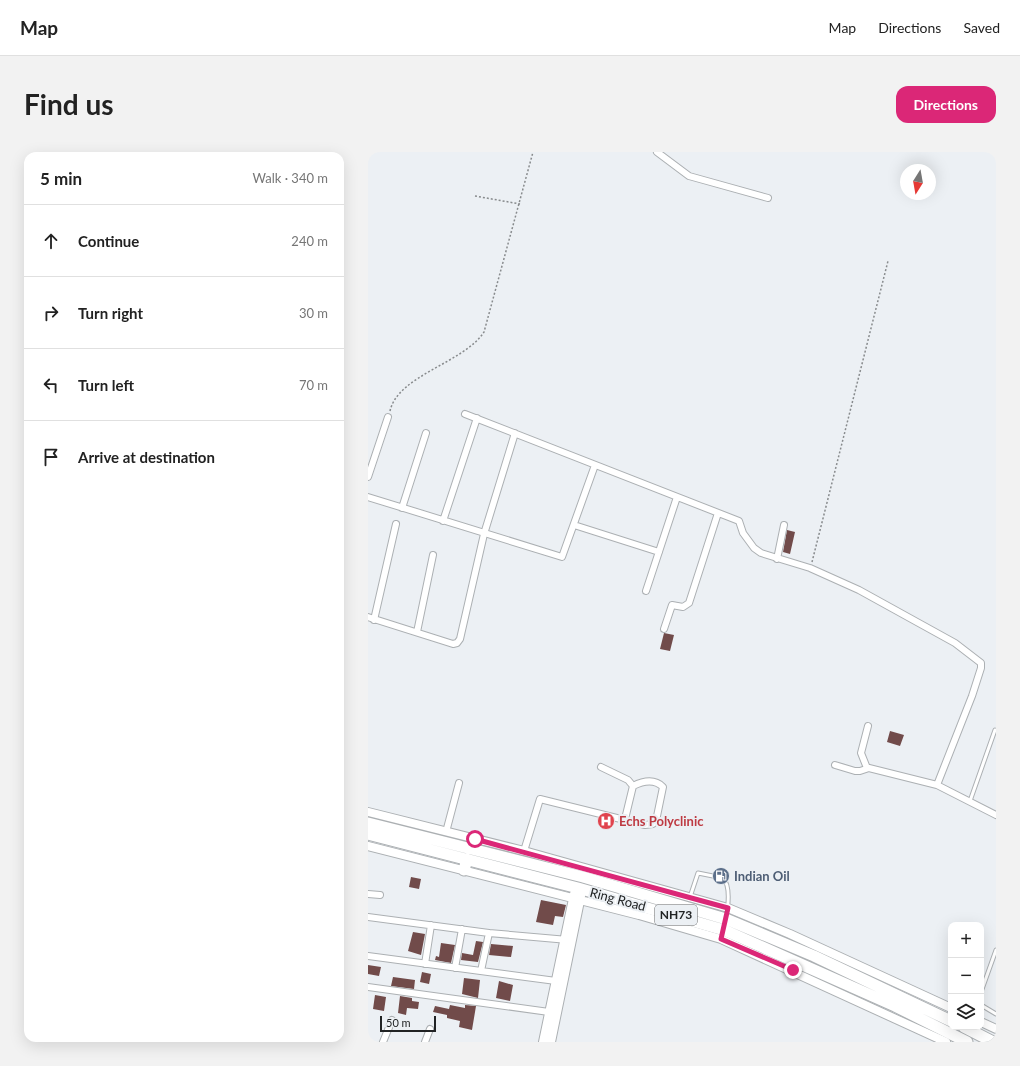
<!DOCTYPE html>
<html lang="en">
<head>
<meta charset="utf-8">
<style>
	:root { --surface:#fff; --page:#f2f2f2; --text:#222; --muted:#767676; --line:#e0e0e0; --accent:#db2777 }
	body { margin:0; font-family:Lato,sans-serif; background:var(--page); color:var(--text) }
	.controls { position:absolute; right:12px; bottom:12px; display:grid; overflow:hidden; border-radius:8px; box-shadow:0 4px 16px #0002 }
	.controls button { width:36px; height:36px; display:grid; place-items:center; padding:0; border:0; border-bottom:1px solid var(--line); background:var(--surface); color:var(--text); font:20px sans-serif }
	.compass { position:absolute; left:532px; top:12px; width:36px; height:36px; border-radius:50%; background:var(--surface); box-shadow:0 4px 16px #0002; rotate:191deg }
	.scale { position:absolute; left:12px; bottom:10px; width:56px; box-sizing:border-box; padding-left:4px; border:2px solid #212324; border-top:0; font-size:11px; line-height:14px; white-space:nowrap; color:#212324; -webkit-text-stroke:3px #ecf0f4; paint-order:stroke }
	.stop { position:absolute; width:12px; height:12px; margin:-9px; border:3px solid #db2777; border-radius:50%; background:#fff }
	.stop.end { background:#db2777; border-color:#fff; box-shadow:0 1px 4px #0008 }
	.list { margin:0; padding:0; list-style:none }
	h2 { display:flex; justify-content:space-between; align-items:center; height:52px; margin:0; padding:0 16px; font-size:17px }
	h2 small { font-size:13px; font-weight:400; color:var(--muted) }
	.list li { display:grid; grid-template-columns:26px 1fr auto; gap:12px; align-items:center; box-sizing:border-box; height:72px; padding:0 16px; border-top:1px solid var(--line) }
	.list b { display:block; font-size:15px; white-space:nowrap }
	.list em { font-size:13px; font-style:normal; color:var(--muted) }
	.icon { flex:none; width:22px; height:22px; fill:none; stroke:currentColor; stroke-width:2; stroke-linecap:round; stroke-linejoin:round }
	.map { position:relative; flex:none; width:628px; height:890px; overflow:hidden; border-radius:12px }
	header { display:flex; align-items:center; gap:24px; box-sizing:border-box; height:56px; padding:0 20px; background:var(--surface); border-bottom:1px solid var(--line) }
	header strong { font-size:19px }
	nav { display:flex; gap:22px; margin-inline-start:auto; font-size:14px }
	.intro { display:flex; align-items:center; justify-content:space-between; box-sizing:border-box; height:96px; padding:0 24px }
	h1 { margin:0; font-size:28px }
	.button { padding:10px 18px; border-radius:12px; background:var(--accent); color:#fff; font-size:14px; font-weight:700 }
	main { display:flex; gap:24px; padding:0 24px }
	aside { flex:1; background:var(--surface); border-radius:12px; box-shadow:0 4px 16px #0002 }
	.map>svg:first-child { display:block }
	.building { fill:#714b4a }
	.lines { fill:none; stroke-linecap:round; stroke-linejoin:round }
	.service-casing { stroke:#acb0b3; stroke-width:5 }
	.minor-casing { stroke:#acb0b3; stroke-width:8 }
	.tertiary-casing { stroke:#acb0b3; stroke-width:10 }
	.trunk-casing { stroke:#acb0b3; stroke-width:13 }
	.path { stroke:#888b8d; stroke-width:1.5; stroke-dasharray:2 2; stroke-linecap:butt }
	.service { stroke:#fff; stroke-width:3 }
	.minor { stroke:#fff; stroke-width:6 }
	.tertiary { stroke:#fff; stroke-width:8 }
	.trunk { stroke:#fff; stroke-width:11 }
	.route { stroke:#db2777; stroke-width:5 }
	.labels { text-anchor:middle; stroke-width:4; stroke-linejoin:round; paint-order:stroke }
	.shield { fill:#ecf0f4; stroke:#5e6062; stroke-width:1 }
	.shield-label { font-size:12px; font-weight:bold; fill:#212324 }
	.health-label { font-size:13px; font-weight:bold; fill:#be3a42; stroke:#ecf0f4; text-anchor:start }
	.service-label { font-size:13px; font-weight:bold; fill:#4e5e75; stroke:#ecf0f4; text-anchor:start }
	.street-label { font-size:13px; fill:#212324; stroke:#ecf0f4 }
</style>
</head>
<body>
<header>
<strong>Map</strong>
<nav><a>Map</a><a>Directions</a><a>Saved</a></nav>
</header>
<div class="intro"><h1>Find us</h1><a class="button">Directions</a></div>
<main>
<aside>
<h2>5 min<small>Walk · 340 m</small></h2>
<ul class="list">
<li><svg class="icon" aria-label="ahead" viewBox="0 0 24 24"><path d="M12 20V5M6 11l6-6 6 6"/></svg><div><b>Continue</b></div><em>240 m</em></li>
<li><svg class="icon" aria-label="right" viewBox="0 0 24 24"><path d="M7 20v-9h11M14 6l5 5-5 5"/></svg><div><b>Turn right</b></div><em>30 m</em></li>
<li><svg class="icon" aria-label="left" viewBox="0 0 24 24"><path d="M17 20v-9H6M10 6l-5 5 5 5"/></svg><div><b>Turn left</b></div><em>70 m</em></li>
<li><svg class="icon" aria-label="arrive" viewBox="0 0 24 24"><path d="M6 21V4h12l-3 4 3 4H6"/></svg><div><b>Arrive at destination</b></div></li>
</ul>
</aside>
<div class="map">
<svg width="628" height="890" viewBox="0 0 628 890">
	<rect width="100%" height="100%" fill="#ecf0f4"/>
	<path class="building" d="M419,378l8,2 -5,22 -7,-2z
		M296,481l10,2 -4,16 -10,-2z
		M522,579l14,4 -4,11 -13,-4z
		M43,725l10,2 -2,10 -10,-2z
		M173,748l25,5 -3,12 -8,-1 -2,9 -17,-3z
		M45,780l12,2 -4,21 -13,-4z
		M108,789l7,1 -5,20 -17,-2 1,-7 11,2z
		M73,791l14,2 -4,18 -16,-3 1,-4 3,1z
		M123,792l22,2 -2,11 -22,-2z
		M0,813l13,2 -2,9 -11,-2z
		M54,820l9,2 -2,10 -9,-2z
		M25,825l22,3 -1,9 -23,-3z
		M96,826l16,2 -2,18 -16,-4z
		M131,829l14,4 -3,16 -14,-3z
		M7,843l11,2 -2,14 -11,-2z
		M32,844l12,2v3l7,1 -1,7 -11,-1 -1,7 -8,-2z
		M82,853l15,3v-3l11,1 -4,24 -13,-3 1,-6 -13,-3v-3l-14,-3 2,-6 14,3z"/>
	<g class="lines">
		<g class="service-casing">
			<path id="service" d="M602,649l25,-71
				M322,745l8,-24 25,5c8,8 5,29 3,40
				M613,840l15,-42
				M613,853l15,9"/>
		</g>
		<g class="minor-casing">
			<path id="minor" d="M289,0l32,24 79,22
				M97,262l274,107 4,12 11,15 7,5 49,15 49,22 96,53 26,20v5l-9,28 -35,89
				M0,325l20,-60
				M0,345l194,60 33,-92
				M34,356l24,-75
				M75,369l34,-103
				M206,373l85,27
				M409,407l7,-34
				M278,439l31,-94
				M0,465l85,27 4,-1 3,-4 24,-105 31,-101
				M6,468l22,-96
				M296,477l8,-24 11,2 6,-4 29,-90
				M49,480l16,-77
				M467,613l20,6h5l9,-3 68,17 59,30
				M233,615l27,13 5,6 -8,33
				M499,616l-6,-15 7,-27
				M78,680l13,-49
				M156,699l16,-52 105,26 8,-1 3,-3 7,-34c-9,-9 -20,-6 -30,-1
				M0,742l12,1
				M0,765l121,16 79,7
				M0,804l188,25
				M57,812l6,-39
				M87,816l7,-39
				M113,819l8,-38
				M0,835l181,25
				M15,890l9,-22
				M57,890l5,-13"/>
		</g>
		<g class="tertiary-casing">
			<path id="tertiary" d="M0,660l156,39 204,57 62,26 161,74
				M0,694l271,69 82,24 225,103
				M613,870l15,7
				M175,890l31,-148
				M183,890l30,-146"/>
		</g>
		<g class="trunk-casing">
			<path id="trunk" d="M0,671l215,54 143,42 88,37 137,65
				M0,682l210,54 146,42 171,76 72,36
				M96,718l3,-11
				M596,875l29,15"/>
		</g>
		<path class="path" d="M107,44l45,8
			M22,259c8,-36 74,-48 94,-79l49,-180
			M444,410l76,-301"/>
		<use href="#service" class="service"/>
		<use href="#minor" class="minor"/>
		<use href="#tertiary" class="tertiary"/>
		<use href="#trunk" class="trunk"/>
	</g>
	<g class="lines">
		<path class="route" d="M107,687l253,69 -7,31 72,31"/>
	</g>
	<defs>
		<g id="hospital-disc" transform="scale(0.9)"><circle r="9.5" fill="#e0444e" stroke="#ecf0f4"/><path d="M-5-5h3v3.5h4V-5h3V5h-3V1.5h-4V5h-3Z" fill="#fff"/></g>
		<g id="fuel-disc" transform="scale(0.9)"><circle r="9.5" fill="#5c6f8a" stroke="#ecf0f4"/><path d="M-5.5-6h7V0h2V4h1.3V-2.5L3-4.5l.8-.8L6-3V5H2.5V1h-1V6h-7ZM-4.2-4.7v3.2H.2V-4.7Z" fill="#fff"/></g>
	</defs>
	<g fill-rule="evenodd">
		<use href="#hospital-disc" x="238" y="669"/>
		<use href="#fuel-disc" x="353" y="724"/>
	</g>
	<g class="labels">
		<rect class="shield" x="287" y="753" width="42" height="20" rx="3"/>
		<g class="shield-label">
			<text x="308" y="767">NH73</text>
		</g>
		<g class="health-label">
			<text x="251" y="674">Echs Polyclinic</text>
		</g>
		<g class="service-label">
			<text x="366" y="729">Indian Oil</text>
		</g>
		<g class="street-label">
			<text transform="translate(250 747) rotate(15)" y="5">Ring Road</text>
		</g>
	</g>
</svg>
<div class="controls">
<button>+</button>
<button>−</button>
<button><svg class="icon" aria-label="layers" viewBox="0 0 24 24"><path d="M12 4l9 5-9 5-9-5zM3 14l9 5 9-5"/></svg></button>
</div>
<svg class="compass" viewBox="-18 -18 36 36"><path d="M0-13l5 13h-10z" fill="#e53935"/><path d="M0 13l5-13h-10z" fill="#767676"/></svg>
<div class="scale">50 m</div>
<div class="stop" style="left:107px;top:687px"></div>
<div class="stop end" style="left:425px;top:818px"></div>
</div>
</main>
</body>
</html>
